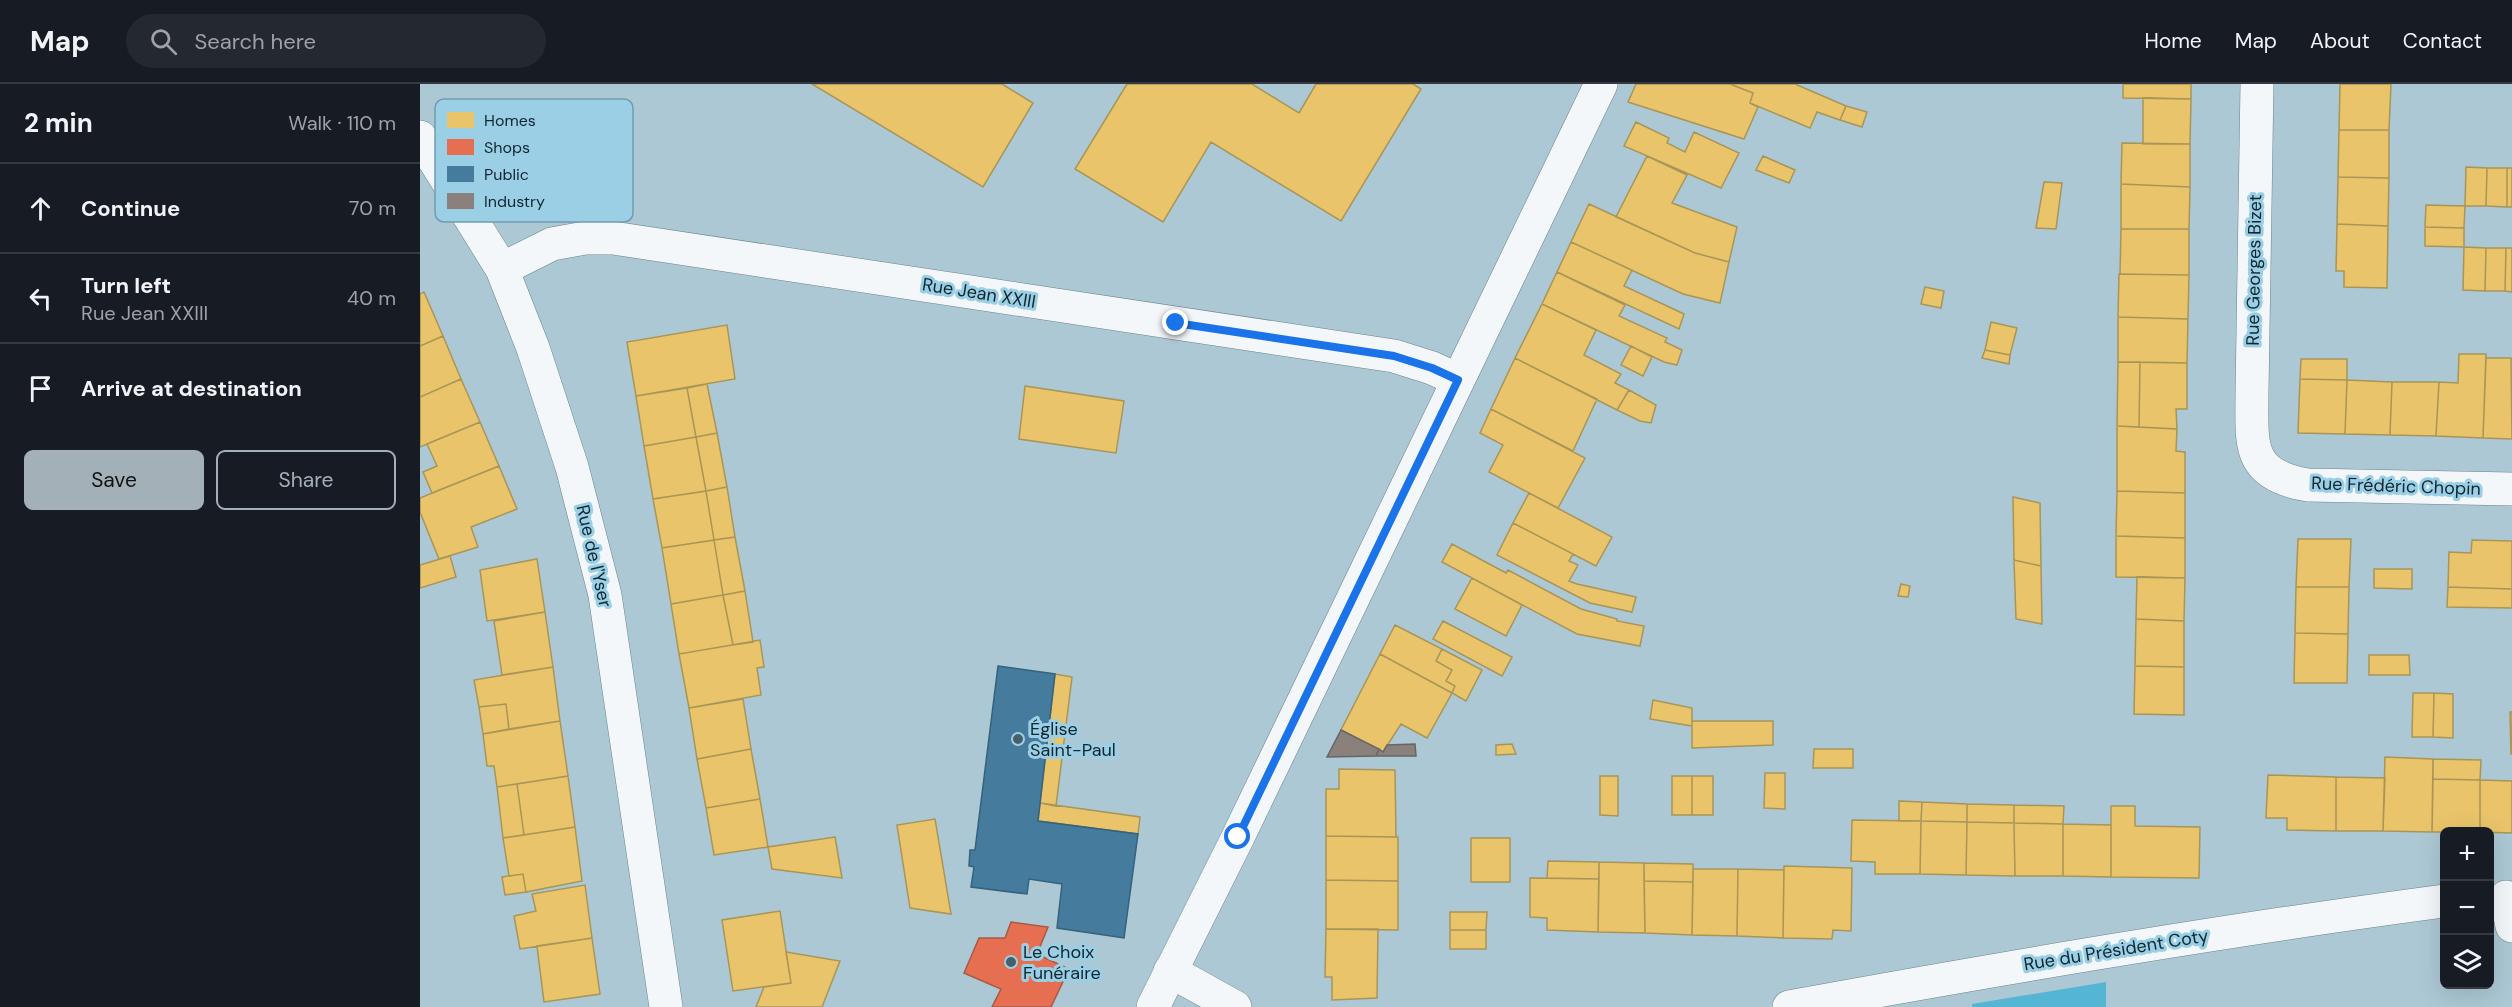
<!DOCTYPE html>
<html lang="en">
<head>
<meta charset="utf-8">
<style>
	:root { --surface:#171b24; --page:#242831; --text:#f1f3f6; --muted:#9ea1a6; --line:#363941; --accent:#a4b0b7 }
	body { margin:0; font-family:"DM Sans",sans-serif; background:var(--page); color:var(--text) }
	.controls { position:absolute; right:18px; bottom:18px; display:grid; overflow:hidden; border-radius:9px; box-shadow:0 6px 24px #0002 }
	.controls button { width:54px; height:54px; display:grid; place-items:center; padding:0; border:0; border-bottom:2px solid var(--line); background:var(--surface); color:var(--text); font:30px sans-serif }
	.stop { position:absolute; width:18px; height:18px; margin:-14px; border:4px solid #1a73e8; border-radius:50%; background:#fff }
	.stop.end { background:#1a73e8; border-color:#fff; box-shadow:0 2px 6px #0008 }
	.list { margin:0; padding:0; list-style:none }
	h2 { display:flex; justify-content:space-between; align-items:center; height:78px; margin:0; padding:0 24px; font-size:26px }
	h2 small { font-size:20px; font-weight:400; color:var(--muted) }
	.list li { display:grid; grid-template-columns:39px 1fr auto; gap:18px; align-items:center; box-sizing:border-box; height:90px; padding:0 24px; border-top:2px solid var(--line) }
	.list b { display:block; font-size:22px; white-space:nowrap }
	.list p { margin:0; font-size:20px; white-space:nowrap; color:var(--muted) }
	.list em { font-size:20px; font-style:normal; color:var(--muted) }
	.actions { display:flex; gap:12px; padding:18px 24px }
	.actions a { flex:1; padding:14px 0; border:2px solid var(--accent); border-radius:9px; text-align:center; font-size:21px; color:var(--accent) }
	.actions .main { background:var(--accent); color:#111 }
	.icon { flex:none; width:33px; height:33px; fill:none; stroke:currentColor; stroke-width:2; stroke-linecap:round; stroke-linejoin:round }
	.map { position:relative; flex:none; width:2092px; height:923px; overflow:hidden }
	header { display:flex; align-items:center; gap:36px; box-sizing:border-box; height:84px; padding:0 30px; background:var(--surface); border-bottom:2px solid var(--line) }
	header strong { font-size:28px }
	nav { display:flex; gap:33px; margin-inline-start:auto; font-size:21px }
	.search { width:420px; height:54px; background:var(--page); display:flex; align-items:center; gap:15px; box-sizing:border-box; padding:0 21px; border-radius:33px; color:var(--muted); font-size:22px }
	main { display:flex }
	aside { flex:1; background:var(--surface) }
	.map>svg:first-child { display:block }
	.green { fill:#55b6d4 }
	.homes { fill:#e9c46a; stroke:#a89558; stroke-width:1.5 }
	.shops { fill:#e76f51; stroke:#a75947; stroke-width:1.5 }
	.public { fill:#457b9d; stroke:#35627c; stroke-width:1.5 }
	.industry { fill:#8a817c; stroke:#666665; stroke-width:1.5 }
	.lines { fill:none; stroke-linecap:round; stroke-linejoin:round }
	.minor-casing { stroke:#6b828b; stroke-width:34 }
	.secondary-casing { stroke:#6b828b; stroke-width:34 }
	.minor { stroke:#f3f7f9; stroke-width:33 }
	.secondary { stroke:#f3f7f9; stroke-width:33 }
	.route { stroke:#1a73e8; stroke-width:8 }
	.poi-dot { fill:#475f69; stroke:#9acfe6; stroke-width:2 }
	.labels { text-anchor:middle; stroke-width:6; stroke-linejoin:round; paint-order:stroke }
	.street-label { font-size:18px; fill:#11262f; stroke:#9acfe6 }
	.poi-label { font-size:18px; fill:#11262f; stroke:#9acfe6; text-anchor:start }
	.key { fill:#9acfe6; stroke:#719caf; stroke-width:1.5 }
	.key-label { font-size:16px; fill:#11262f }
</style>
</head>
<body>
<header>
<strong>Map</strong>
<div class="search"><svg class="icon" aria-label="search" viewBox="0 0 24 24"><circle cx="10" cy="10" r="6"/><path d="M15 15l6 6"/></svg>Search here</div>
<nav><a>Home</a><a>Map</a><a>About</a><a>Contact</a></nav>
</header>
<main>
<aside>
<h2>2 min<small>Walk · 110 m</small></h2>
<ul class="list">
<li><svg class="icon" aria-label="ahead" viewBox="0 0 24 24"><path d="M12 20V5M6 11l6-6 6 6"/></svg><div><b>Continue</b></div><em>70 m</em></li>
<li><svg class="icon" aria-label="left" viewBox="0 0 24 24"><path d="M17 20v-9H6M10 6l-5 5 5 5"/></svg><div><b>Turn left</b><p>Rue Jean XXIII</p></div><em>40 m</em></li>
<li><svg class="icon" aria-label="arrive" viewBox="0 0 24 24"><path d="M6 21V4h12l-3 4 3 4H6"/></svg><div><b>Arrive at destination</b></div></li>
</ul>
<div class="actions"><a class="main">Save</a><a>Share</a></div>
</aside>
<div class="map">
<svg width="2092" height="923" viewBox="0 0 2092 923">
	<rect width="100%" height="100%" fill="#acc8d4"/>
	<path class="green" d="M1686,898v25h-134v-3z"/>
	<path class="homes" d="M392,0h190l31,19 -50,84z
		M707,0h125l47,29 17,-29h97l8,5 -80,132 -130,-79 -48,80 -88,-53z
		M1216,0h94l23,9 -3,10 8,4 -14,32 -116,-37z
		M1310,0h65l51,22 -6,14 -23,-8 -7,16 -60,-25 3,-10z
		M1703,0h68v15l-68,-1z
		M1920,0h51l-2,46h-50z
		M1723,14l48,1 -1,45h-47z
		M1426,22l21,6 -5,15 -22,-7z
		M1216,38l33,16 -2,5 18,9 9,-20 45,21 -18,35 -97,-42z
		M1919,46h50v48l-51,-1z
		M1702,59l68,1v43l-69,-3z
		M1227,72l40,19 -15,28 65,24 -8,35 -34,-9 -79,-36z
		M1343,72l32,14 -6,13 -33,-13z
		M2046,83l21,1 -1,38h-21z
		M2067,84h20v39l-21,-1z
		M2087,84h5v39h-5z
		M1918,93l51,1 -1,48 -51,-2z
		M1624,98l18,1 -6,46 -20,-1z
		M1701,100l69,3 -1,42h-68z
		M1169,120l106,49 34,9 -9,41 -37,-9 -112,-52z
		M2006,121l39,1 -1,22 -39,-1z
		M1917,140l51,2 -1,62 -43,-1v-16h-8z
		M2005,143l39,1v19l-39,-1z
		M1701,145h68v46l-69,-1z
		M1151,158l61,28 -8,16 60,28 -5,15 -122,-57z
		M2044,163l22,1 -1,43 -22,-1z
		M2066,164h20l-1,43h-20z
		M2086,164h6v44l-7,-1z
		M1137,188l68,33 -6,11 48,22 -2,4 17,8 -5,15 -13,-3 -122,-58z
		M1699,190l70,1 -1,44 -70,-2z
		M1505,203l19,4 -3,17 -20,-4z
		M4,208l19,44 -23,10v-52z
		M1122,220l54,26 -12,25 37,19 -6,9 14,7 -12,20 -102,-52z
		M1698,233l70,2 -1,44 -69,-1z
		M1571,238l26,6 -7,27 -25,-5z
		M307,241l8,54 -99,17 -9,-54z
		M23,252l18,43 -41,18v-51z
		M1211,262l21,11 -9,19 -22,-11z
		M1565,266l25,5 -1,9 -27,-6z
		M2039,270h27l-3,84 -47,-2 3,-54 19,1z
		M1095,274l82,41 -24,52 -82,-42z
		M2066,274h25l1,81 -29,-1z
		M1881,275h46v21l-47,-1z
		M1698,278h22l-1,65 -22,-1z
		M1720,278l47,1v46h-11l1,20 -38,-2z
		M41,295l19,43 -60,25v-50z
		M1880,295l47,1 -2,54 -47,-1z
		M1927,296l45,2 -2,53 -45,-1z
		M1972,298h47l-3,54 -46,-1z
		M287,300l10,49 -21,4 -9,-49z
		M605,302l99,15 -8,52 -97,-14z
		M267,304l9,49 -52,9 -8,-50z
		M1209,306l27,15 -5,18 -11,-2 -23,-11z
		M1071,325l94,49 -27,50 -69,-36 14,-27 -23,-12z
		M60,338l19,44 -67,27 -9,-21 14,-6 -10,-22z
		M1697,342l60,3 -1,22 9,1v41l-68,-2z
		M297,349l10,54 -21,4 -10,-54z
		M276,353l10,54 -53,8 -9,-53z
		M79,382l18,43 -46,18 7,20 -39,12 -19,-47v-14z
		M307,403l8,50 -21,3 -8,-49z
		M286,407l8,49 -52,8 -9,-49z
		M1697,407l68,2v45l-69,-2z
		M1109,409l83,44 -16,29 -83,-43z
		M1593,413l27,6 1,63 -27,-6z
		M1093,439l60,31 -4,7 9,4 -9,16 8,3 59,13 -4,15 -42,-9 -93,-48z
		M1696,452l69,2v40l-69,-1z
		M315,453l10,54 -22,4 -9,-55z
		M1878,455h53l-2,48h-53z
		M294,456l9,55 -52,9 -9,-56z
		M2052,456l40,1v48l-64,-2 1,-35 22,1z
		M1032,460l54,29 2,-3 73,39 36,10v2l27,5 -4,20 -63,-12 -135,-72z
		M30,472l6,21 -36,11v-23z
		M117,475l8,53 -58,9 -7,-51z
		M1594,476l27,6 1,58 -26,-5z
		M1954,485h38v20l-38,-1z
		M1717,493l48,1 -1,43 -48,-2z
		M1052,494l50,27 -16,31 -51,-27z
		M1481,500l9,2 -2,11 -10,-1z
		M1876,503h53l-1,47 -53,-1z
		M2028,503l64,2v19l-65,-1z
		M325,507l8,51 -20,3 -10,-50z
		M303,511l10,50 -54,9 -8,-50z
		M125,528l8,55 -51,8 -8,-54z
		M1716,535l48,2v46l-49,-1z
		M1023,537l69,36 -10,19 -69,-37z
		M975,541l47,24 -6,12 16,9 -6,11 9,5 -3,7 -72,-39z
		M1875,549l53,1 -1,49h-53z
		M340,556l4,27 -7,1 4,27 -72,13 -10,-54z
		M1022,565l40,21 -16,31 -14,-8 3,-7 -9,-5 6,-11 -16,-9z
		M960,570l72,39 -25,45 -26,-14 -18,28 -42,-22z
		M1949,571h40l1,20h-41z
		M1715,582l49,1v48l-50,-1z
		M133,583l7,54 -51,8 -3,-25 -27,3 -5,-27z
		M635,590l17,3 -16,129 -16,-3z
		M1993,609h21l-1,44h-21z
		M2014,609l19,1v44l-20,-1z
		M323,615l8,50 -54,10 -8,-51z
		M1233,616l39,8v18l-42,-7z
		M86,620l3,25 -26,5 -4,-27z
		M2090,628h2v42h-1z
		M140,637l8,55 -71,11 -3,-21h-7l-4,-32z
		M1272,637h81v24l-81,3z
		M1092,660l4,10 -20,1v-10z
		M331,665l9,50 -54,9 -9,-49z
		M1394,665h39v19h-40z
		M1965,673l48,2 -1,73 -49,-1z
		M2013,675l48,1 -1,20 -47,-1z
		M919,685l56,1 1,67 -70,-1v-47h13z
		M1345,689h20v36l-21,-1z
		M1848,691l68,2v54l-49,-1v-12h-21z
		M148,692l7,51 -51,8 -7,-51z
		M1180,692h18v40l-18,-1z
		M1252,692h20v39h-20z
		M1272,692h21v39h-21z
		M1916,693l49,1 -2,53h-47z
		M2013,695l47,1v52h-48z
		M2060,696l32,1v52l-32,-1z
		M97,700l7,51 -21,3 -6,-51z
		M340,715l8,48 -54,8 -8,-47z
		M1479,717l23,1 -1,19h-22z
		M1502,718l45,2v18l-46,-1z
		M620,719l100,14 -2,17 -100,-13z
		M1547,720l47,1v18l-47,-1z
		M1594,721l50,1 -1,18 -49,-1z
		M1691,722h24v20l65,1 -1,51 -88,-1z
		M515,735l16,95 -41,-6 -13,-83z
		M1432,736l69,1 -1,53h-45v-12l-24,-1z
		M1501,737l46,1 -1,53 -46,-1z
		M1547,738l47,1 1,53 -49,-1z
		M1594,739l49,1v52h-48z
		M1643,740l48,1v52l-48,-1z
		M155,743l7,54 -56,11 -3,-18 -14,2 -6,-38z
		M906,752l72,1v44l-72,-1z
		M415,753l7,41 -70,-9 -4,-22z
		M1051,754h39v44h-39z
		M1128,777l51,1v17l-52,-1z
		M1179,778l45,1 1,70 -47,-1z
		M1224,779l49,1v18l-49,-1z
		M1364,782l68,2 -1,63 -18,-1 -1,9 -49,-1z
		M1273,785h45l-1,67 -45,-1z
		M1318,785l46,1 -1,68 -46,-2z
		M103,790l3,18 -21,3 -3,-18z
		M1110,794l69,1 -1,53 -51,-2v-12l-17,-1z
		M906,796l72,1v49l-72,-1z
		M1224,797l49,1 -1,53 -47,-2z
		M165,801l7,53 -72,11 -6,-33 22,-5 -4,-17z
		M360,827l11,72 -58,8 -11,-71z
		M1030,828h37l-1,18h-36z
		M906,845h52l-1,69 -45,2v-23h-7z
		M1030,846h36v19h-36z
		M172,854l8,56 -56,8 -7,-56z
		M366,868l54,9 -18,46h-66l8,-20 27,-4z"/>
	<path class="shops" d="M591,838l37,5 -11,27 32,15 -18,38h-59l9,-18 -37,-16 15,-35h26z"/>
	<path class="public" d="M578,582l57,8 -17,147 100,13 -14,104 -67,-10 5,-44 -33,-5 -2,15 -56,-7 3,-20 -5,-1 1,-16h5z"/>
	<path class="industry" d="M921,646l38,19 -3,7 -49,1z
		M995,660l1,12h-40l3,-7 4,3 4,-7z"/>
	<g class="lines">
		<g class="minor-casing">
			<path id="minor" d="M1837,0l-5,309c0,51 -6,82 56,92l204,4
				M0,53l82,132 31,79 39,119 33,128 61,412
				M82,185l50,-25 33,-6h28l781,118 38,12 26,12
				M2086,813l6,29
				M750,887l65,36
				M1369,923c218,-40 436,-77 655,-106"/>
		</g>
		<g class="secondary-casing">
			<path id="secondary" d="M733,923l85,-170 363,-753"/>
		</g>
		<use href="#minor" class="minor"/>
		<use href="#secondary" class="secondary"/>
	</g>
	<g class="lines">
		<path class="route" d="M756,239l218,33 38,12 26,12 -220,457"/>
	</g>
	<g class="poi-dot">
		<circle cx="598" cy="655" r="6"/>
		<circle cx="591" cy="878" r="6"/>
	</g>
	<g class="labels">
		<g class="street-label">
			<text transform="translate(1834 186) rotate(-89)" y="6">Rue Georges Bizet</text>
			<text transform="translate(559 209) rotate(9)" y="6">Rue Jean XXIII</text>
			<text transform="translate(1976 402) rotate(2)" y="6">Rue Frédéric Chopin</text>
			<text transform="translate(174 472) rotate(77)" y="6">Rue de l'Yser</text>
			<text transform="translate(1696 866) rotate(-9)" y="6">Rue du Président Coty</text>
		</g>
		<g class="poi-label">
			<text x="610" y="651">Église<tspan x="610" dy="21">Saint-Paul</tspan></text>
			<text x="603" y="874">Le Choix<tspan x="603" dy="21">Funéraire</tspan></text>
		</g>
	</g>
	<rect x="15" y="15" width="198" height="123" rx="9" class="key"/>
	<rect x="27" y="28" width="27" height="16" fill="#e9c46a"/>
	<rect x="27" y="55" width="27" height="16" fill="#e76f51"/>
	<rect x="27" y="82" width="27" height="16" fill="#457b9d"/>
	<rect x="27" y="109" width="27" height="16" fill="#8a817c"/>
	<g class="key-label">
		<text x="64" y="42">Homes</text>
		<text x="64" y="69">Shops</text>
		<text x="64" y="96">Public</text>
		<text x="64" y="123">Industry</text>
	</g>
</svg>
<div class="controls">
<button>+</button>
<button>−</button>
<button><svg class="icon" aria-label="layers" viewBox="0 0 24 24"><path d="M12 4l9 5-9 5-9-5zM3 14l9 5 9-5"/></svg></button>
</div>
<div class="stop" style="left:818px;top:753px"></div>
<div class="stop end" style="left:756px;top:239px"></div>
</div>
</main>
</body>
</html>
